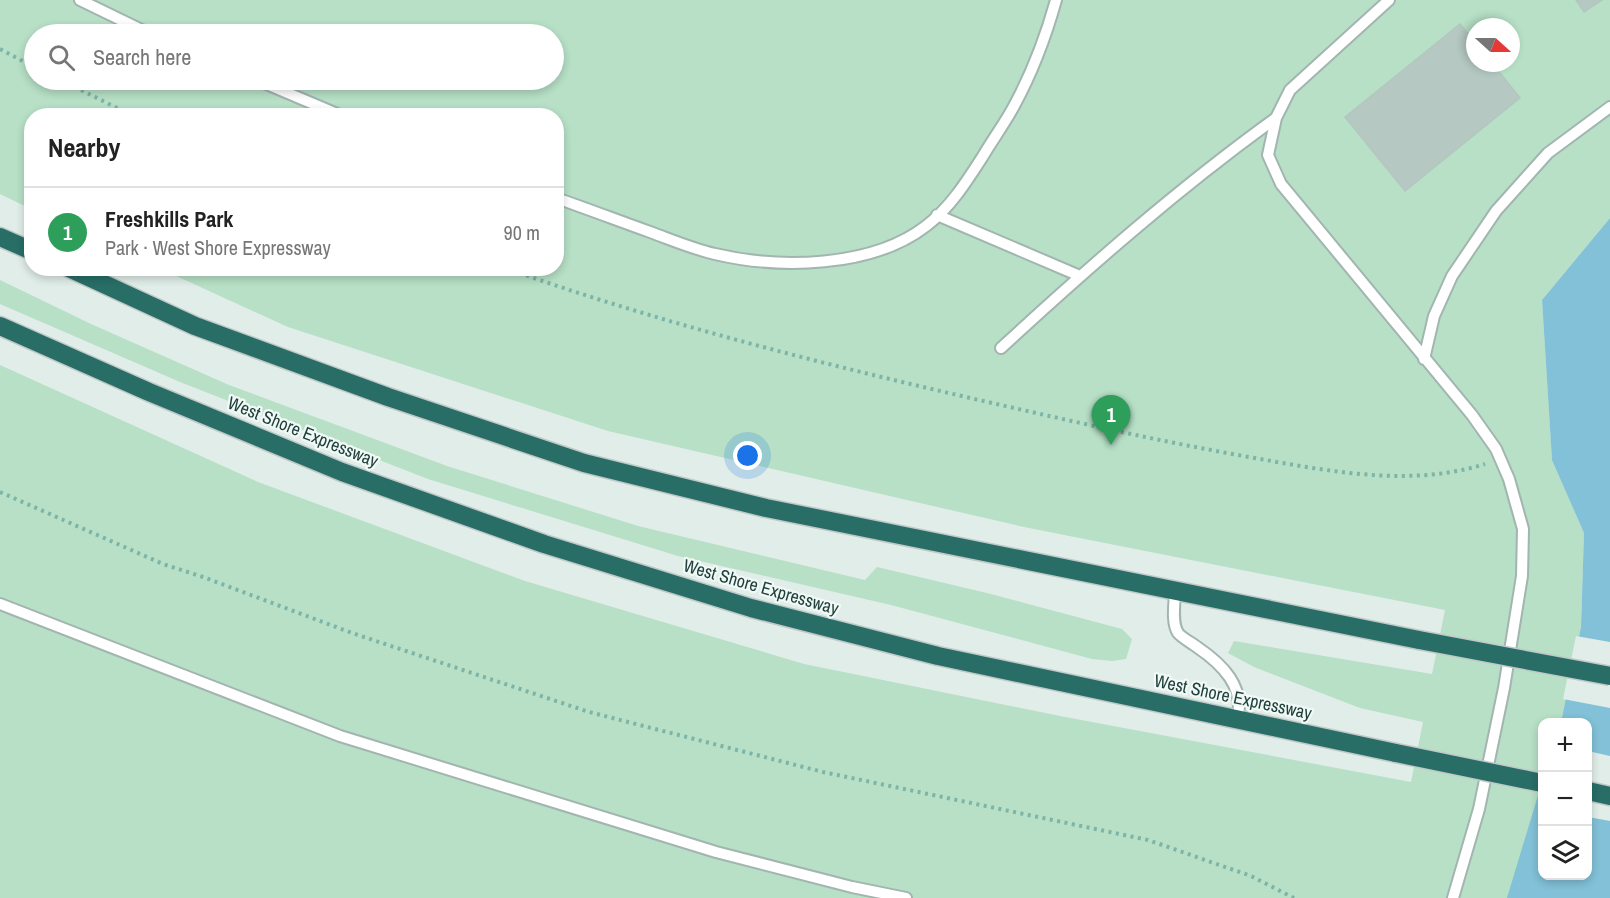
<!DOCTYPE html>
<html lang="en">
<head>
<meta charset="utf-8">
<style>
	:root { --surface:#fff; --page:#f6f6f6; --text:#222; --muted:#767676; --line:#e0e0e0; --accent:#855135 }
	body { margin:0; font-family:"Archivo Narrow",sans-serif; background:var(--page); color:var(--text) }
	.controls { position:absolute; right:18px; bottom:18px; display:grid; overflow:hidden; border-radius:12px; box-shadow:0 3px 9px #0003 }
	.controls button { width:54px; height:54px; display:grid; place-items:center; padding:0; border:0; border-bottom:2px solid var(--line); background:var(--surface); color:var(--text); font:30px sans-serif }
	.compass { position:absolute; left:1466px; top:18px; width:54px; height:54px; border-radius:50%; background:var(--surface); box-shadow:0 3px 9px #0003; rotate:111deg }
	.you { position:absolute; left:748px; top:456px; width:21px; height:21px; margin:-15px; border:4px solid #fff; border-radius:50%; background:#1a73e8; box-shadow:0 0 0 9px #1a73e833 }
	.badge { display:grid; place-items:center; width:39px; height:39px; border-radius:50%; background:var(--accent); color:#fff; font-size:20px; font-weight:700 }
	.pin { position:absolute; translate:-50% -50px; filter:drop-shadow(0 2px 3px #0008) }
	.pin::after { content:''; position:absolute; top:32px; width:21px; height:18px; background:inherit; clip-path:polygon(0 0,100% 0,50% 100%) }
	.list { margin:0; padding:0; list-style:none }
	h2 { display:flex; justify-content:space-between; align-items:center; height:78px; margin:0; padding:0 24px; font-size:26px }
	h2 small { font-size:20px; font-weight:400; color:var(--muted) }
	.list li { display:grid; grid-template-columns:39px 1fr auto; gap:18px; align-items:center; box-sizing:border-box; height:90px; padding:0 24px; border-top:2px solid var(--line) }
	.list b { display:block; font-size:22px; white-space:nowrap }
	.list p { margin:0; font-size:20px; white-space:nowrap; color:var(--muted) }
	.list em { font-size:20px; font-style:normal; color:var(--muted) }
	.icon { flex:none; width:33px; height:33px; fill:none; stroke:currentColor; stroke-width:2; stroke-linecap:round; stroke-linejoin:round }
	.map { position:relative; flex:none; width:1610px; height:898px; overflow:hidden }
	.search { position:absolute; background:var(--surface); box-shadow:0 3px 9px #0003; left:24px; top:24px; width:540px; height:66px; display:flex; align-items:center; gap:15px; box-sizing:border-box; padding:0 21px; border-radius:33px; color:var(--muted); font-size:22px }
	.panel { position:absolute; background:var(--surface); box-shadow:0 3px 9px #0003; left:24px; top:108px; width:540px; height:168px; border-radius:24px }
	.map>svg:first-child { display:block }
	.green { fill:#b7e0c6; fill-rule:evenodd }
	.water { fill:#82c1d8 }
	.pier { fill:#e0ede8 }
	.building { fill:#b5c8c2; stroke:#b2c7c0; stroke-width:1.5 }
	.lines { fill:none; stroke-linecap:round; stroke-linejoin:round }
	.service-casing { stroke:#a2b5b0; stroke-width:14 }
	.motorway-casing { stroke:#c0c9c8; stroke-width:21 }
	.path { stroke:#7db4a8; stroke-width:4; stroke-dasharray:3 4.5; stroke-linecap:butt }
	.service { stroke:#fff; stroke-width:10 }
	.motorway { stroke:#286e67; stroke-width:18 }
	.motorway-bridge-casing { stroke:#c0c9c8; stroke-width:21; stroke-linecap:butt }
	.motorway-bridge { stroke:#286e67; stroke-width:18 }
	.labels { text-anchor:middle; stroke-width:4.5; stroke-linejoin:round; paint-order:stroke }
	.street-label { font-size:18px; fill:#1f3f3a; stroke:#f1f9f6 }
</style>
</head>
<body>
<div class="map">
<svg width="1610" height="898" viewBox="0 0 1610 898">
	<rect width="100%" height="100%" fill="#e0ede8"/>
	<path class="green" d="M0,0h1610v218l-68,82 10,159 32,74 -3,94 -20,95h-19v154h46l22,22h-1610v-533l258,117 267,99 279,83 256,52 351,66 12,-60 -63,-14 -106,-41 -26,-14 6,-12 198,33 13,-64 -421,-83 -416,-96 -320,-104 -127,-58 395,-1v-152h-524l-1,93 -31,-15zM1475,27h36v36h-36zM34,34h520v46h-520z
		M0,280l91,44 138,61 218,81 191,60 227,54 12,-13 114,27 131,35 10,10 -6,20 -14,2 -20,-2 -201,-54 -213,-49 -250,-77 -248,-97 -180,-78z"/>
	<path class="water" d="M1610,218v680h-103l35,-116v94h46v-154h-27l20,-95 3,-94 -32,-73 -10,-160z"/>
	<path class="pier" d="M1576,636l34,6v66l-47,-9z
		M1588,751l22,5v65l-22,-4z"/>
	<path class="building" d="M1576,0h26l-18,12z
		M1460,24l15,18v21h17l28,35 -115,93 -60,-74z"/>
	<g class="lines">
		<g class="service-casing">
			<path id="service" d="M80,0l70,34
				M1389,0l-99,90 -14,28 -8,37 13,29 191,231 24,34 13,30 14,50 -1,47 -18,112 -25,121 -26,89
				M257,80l85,36
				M556,198c32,11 63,23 94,34 22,8 43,17 65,22 64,15 157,14 211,-28 24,-18 41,-45 57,-70 10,-17 22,-33 31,-50 18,-33 32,-70 42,-106
				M937,215l143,61
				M1001,348c88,-81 178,-160 275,-230
				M1424,359l10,-43 18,-40 44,-65 52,-58 62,-46
				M1175,590c0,12 -4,32 3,43 4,5 14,10 19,14 25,17 49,40 40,73
				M0,604l340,132 376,116 136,35 54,11"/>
		</g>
		<g class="motorway-casing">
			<path id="motorway" d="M0,237l32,14
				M69,268l126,58 193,71 196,66 182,45 653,132
				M0,326l149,66 193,80 202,72 207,64 187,48 458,97
				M1588,791l22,5"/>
		</g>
		<path class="path" d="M0,49l34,18
			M61,80l72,36
			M505,268c186,66 379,111 571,154 62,14 122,26 184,37 74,13 152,28 225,5
			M0,492l163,72 40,13 149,56 237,79 234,60 325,68 103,36 43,22"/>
		<use href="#service" class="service"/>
		<use href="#motorway" class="motorway"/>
		<g class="motorway-bridge-casing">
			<path id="motorway-bridge" d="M1419,640l191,36
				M1396,753l146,30"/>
		</g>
		<use href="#motorway-bridge" class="motorway-bridge"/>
	</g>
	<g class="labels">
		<g class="street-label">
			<text transform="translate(303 432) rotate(22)" y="6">West Shore Expressway</text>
			<text transform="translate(761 587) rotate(16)" y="6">West Shore Expressway</text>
			<text transform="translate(1233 697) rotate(12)" y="6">West Shore Expressway</text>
		</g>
	</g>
</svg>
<div class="controls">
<button>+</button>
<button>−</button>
<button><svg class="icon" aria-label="layers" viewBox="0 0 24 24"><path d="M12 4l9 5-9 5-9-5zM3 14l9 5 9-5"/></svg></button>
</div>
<svg class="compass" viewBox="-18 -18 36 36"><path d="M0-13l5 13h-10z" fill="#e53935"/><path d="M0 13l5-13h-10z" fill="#767676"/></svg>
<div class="you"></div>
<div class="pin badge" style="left:1111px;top:445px;background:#2e9e5b">1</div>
<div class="search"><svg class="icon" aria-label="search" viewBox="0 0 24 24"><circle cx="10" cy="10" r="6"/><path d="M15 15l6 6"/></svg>Search here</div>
<section class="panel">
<h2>Nearby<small></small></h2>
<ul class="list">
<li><span class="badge" style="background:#2e9e5b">1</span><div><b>Freshkills Park</b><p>Park · West Shore Expressway</p></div><em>90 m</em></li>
</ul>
</section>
</div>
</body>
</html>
